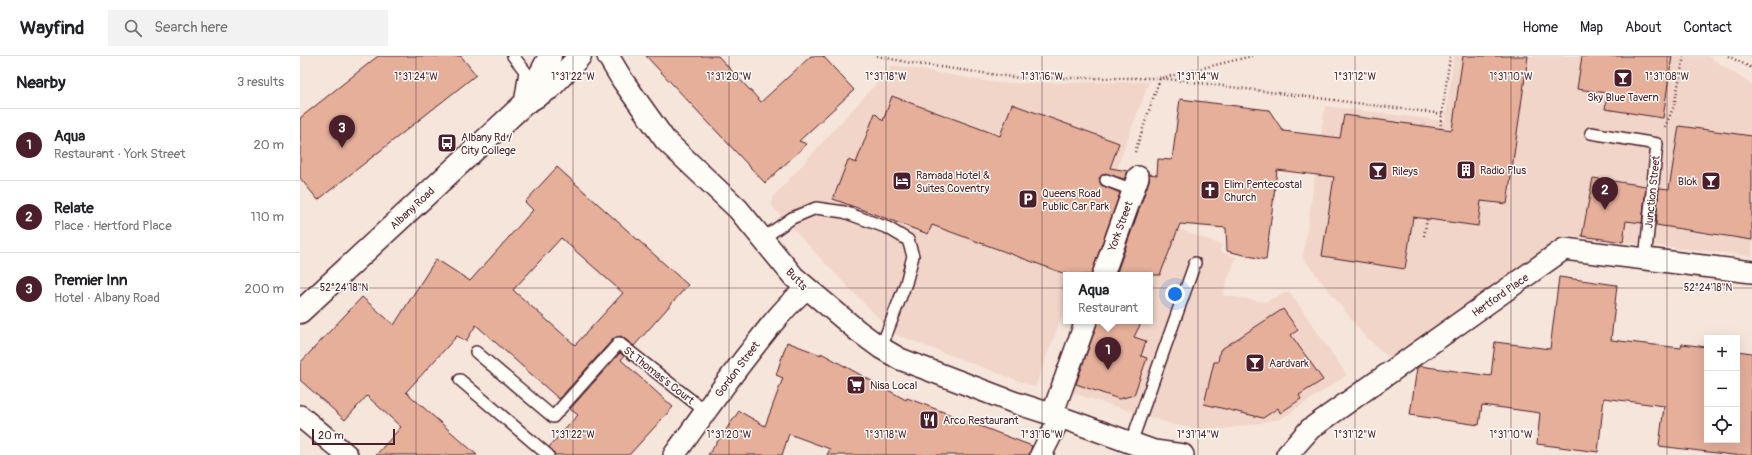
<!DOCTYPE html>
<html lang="en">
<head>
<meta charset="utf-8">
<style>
	:root { --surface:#fff; --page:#f2f2f2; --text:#202124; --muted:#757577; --line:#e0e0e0; --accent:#4a1f2b }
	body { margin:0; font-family:Pangolin,sans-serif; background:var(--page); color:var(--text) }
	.controls { position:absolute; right:12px; bottom:12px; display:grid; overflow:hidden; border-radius:0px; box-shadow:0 4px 16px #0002 }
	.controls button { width:36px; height:36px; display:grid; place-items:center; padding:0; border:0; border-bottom:1px solid var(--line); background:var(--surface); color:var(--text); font:20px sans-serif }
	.scale { position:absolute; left:12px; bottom:10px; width:83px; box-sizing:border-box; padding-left:4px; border:2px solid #4a1f2b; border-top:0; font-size:11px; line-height:14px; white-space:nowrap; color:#4a1f2b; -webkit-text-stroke:3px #fdfcf7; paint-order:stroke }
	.you { position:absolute; left:875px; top:238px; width:14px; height:14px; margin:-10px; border:3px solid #fff; border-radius:50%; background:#1a73e8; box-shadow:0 0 0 6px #1a73e833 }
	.badge { display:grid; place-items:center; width:26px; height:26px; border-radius:50%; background:var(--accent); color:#fff; font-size:13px; font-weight:700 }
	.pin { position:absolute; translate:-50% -33px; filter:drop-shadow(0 1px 2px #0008) }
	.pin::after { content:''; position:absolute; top:21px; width:14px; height:12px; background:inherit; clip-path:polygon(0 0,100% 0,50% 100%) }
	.popup { position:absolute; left:763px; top:216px; width:90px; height:52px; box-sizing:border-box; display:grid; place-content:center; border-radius:0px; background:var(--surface); filter:drop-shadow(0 1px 3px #0005); font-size:13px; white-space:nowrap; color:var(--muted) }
	.popup b { font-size:15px; color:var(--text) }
	.popup::after { content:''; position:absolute; left:50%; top:100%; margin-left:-8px; border:8px solid transparent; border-top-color:var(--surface) }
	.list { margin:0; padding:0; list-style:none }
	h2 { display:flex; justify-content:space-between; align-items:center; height:52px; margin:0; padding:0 16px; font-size:17px }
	h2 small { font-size:13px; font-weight:400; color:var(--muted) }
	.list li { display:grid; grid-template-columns:26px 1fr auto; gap:12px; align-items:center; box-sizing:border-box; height:72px; padding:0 16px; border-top:1px solid var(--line) }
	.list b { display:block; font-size:15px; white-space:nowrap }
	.list p { margin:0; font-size:13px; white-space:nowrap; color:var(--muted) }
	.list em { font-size:13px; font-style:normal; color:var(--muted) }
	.icon { flex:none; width:22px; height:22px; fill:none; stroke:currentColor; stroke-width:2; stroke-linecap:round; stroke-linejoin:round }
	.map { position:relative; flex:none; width:1452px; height:399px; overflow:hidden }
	header { display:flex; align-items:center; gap:24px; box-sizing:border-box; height:56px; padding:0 20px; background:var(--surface); border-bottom:1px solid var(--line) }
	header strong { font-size:19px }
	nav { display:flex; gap:22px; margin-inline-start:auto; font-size:14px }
	.search { width:280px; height:36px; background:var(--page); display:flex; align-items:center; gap:10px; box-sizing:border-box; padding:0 14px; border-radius:0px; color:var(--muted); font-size:15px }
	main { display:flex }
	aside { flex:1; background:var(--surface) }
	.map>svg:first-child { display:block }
	.built { fill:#f1d5c8 }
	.building { fill:#e5af9a; stroke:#4a1f2b; fill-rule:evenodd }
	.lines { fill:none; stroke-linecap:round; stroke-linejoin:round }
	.lane-casing { stroke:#4a1f2b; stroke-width:14 }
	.street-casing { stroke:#4a1f2b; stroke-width:24 }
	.secondary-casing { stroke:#4a1f2b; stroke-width:25 }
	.path { stroke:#4a1f2b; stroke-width:2.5; stroke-dasharray:1 3; stroke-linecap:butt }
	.lane { stroke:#fdfcf7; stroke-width:11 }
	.street { stroke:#fdfcf7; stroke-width:21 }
	.secondary { stroke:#fdfcf7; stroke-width:22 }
	.ticks { fill:none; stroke:#4a1f2b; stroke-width:1; stroke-opacity:0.45 }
	.labels { text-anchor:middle; stroke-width:3; stroke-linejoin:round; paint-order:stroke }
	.poi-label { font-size:11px; fill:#4a1f2b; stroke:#fdfcf7; text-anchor:start }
	.street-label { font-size:11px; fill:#4a1f2b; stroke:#fdfcf7 }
	.ticks-label { font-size:10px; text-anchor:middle; fill:#4a1f2b; stroke:#fdfcf7; stroke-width:3; stroke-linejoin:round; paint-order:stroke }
</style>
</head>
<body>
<header>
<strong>Wayfind</strong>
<div class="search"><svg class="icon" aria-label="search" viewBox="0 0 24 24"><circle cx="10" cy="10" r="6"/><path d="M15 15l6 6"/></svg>Search here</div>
<nav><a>Home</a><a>Map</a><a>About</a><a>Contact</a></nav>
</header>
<main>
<aside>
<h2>Nearby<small>3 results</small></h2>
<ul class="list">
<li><span class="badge">1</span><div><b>Aqua</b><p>Restaurant · York Street</p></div><em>20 m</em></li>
<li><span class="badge">2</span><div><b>Relate</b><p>Place · Hertford Place</p></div><em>110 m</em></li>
<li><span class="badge">3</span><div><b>Premier Inn</b><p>Hotel · Albany Road</p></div><em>200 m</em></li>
</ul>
</aside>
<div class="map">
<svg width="1452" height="399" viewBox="0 0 1452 399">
	<rect width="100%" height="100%" fill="#f6e5db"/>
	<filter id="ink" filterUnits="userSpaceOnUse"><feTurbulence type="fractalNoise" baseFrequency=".025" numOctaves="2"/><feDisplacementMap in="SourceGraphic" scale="8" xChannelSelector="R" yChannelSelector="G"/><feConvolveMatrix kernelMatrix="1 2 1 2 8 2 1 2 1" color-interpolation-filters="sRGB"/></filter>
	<g filter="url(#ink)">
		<path class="built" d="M1154,0h254l44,29v171l-185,-20 -103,76 -73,48 -29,-27 -59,-75 22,-152 120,15z
			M593,9l103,18 153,-1 -72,193h-11v30l-31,82 -141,-53 -74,-76 -48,-52v-8z
			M833,156l89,33 -3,6 17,6 -14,38 43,7 24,-11 58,84 -66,44 -56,10h-24l-26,-4 -109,-34 26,-70h58v-46h-40z"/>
		<path class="building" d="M78,0h83l15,19 -158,125 -18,-22v-60z
			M346,0h72l43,46 50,-46h12l31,34 -55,51 8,3 -42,39z
			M1163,0h65l-21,148 -26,-3 -3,25 -65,-9 -8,52 -83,-13 12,-79 -57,-7 -11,90 -39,-9 -1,-23 -46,-4 -20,51h-44l33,-94v-7l8,1 1,-16 14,1 8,-61 89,11 14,21 57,7 4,-23 108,15z
			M1282,0h90l-9,62 -58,-9 2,-16 -30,-4z
			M592,40l108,40 12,-32 107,39 -9,25 18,3 -4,8 -19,-6 -6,5 2,7 19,8 -29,82h-23l-136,-50 -4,9 -95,-35 15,-39 8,3 19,-50 8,8z
			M1379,70l73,10v104l-96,-15 3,-37 10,1z
			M257,111l131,118 -54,61 -13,-10 -7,2 -55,61 -83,-74 -10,16 -9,-5 -51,56 71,63h-101l25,-28 -34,-31 -22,24 -45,-40v-17l62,-66 32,28 42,-66 34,22 63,-71 -8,-8zM261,182l62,55 -48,52 -62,-55z
			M1293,122l53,8 -4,37 -16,-2 -3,21 -41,-6z
			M1259,221l58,8 -6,55 70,8 1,-4 25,3v93h30v-89l15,2v102h-19l-74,-9 5,-40 -60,-8 -6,54 -61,-8 3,-31 -58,-8 -3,20 -69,-10 7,-47 3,-2 71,10 4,-34 55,7z
			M983,253l15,21 -7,5 32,45 -24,15 2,4 -21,14 -2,-5 -15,10 -59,-14 10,-42h4l2,-12z
			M798,265h44l-8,16 12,4 -5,15 6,2 -13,37 -15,4 -43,-15z
			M487,286l34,13v-2l85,47 1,-2 125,48 -3,9h-202l3,-6 -41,-15 -7,21h-74l31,-44 26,15 18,-48 -7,-3z
			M320,297l4,3 -3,4 52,47 -44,48h-74l-6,-8 29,-32 -8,-6z"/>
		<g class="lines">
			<g class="lane-casing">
				<path id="lane" d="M213,0l12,15 -4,26
					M1291,77l66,11 -12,116
					M806,124l27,10
					M462,183l30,-21 24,-10 28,4 44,16 20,12 5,16 -7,27 -25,65
					M176,296l77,65 66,-74 86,68
					M160,324l88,75
					M831,387l64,-180"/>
			</g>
			<g class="street-casing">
				<path id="street" d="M308,0l15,25 42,59 73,69 56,68 64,54 23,17 19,11 113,43 47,15 94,34 29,4
					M803,219l35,-98
					M752,359l34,-94
					M0,360l47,39
					M374,399c25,-34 49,-69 75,-102 18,-23 35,-46 57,-64
					M741,399l19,-38
					M987,399l23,-26 254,-180 188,23"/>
			</g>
			<g class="secondary-casing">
				<path id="secondary" d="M225,47l25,-47
					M0,256l224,-208 26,-16 30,-32"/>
			</g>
			<path class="path" d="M577,0l34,7 108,15h141l283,36
				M1428,0l24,12
				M862,22l90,-22
				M1365,71l9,-21 10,-50
				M1140,73l10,-73
				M835,96l25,-74
				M1124,180l3,-17"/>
			<use href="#lane" class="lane"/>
			<use href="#street" class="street"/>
			<use href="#secondary" class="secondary"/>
		</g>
	</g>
	<path class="ticks" d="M116,0v399M273,0v399M429,0v399M586,0v399M742,0v399M898,0v399M1055,0v399M1211,0v399M1367,0v399M0,232h1452"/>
	<defs>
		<g id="bar-square" transform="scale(1)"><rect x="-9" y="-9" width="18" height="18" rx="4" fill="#4a1f2b" stroke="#fdfcf7"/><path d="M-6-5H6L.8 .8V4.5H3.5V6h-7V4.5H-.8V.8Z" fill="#fff"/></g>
		<g id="bus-square" transform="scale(1)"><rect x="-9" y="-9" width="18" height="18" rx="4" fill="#4a1f2b" stroke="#fdfcf7"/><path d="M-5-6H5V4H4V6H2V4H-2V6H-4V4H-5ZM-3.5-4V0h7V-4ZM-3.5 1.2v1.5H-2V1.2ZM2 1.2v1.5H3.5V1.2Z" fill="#fff"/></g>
		<g id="building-square" transform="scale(1)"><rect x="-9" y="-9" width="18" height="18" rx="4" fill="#4a1f2b" stroke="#fdfcf7"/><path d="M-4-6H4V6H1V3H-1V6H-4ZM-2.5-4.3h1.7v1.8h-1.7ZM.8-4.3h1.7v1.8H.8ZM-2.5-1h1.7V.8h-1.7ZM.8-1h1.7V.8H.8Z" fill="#fff"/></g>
		<g id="hotel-square" transform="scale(1)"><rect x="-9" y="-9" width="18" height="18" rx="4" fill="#4a1f2b" stroke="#fdfcf7"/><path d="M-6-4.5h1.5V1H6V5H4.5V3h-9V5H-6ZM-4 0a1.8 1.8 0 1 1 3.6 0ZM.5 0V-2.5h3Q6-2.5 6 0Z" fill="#fff"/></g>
		<g id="church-square" transform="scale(1)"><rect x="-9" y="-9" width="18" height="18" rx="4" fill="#4a1f2b" stroke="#fdfcf7"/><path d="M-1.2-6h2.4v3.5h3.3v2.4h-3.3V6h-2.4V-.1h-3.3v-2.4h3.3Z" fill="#fff"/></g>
		<g id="parking-square" transform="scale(1)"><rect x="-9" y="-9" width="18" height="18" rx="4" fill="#4a1f2b" stroke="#fdfcf7"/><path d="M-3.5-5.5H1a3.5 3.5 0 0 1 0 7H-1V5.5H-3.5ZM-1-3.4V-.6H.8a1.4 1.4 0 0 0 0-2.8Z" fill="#fff"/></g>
		<g id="supermarket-square" transform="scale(1)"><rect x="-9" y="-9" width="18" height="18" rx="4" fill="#4a1f2b" stroke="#fdfcf7"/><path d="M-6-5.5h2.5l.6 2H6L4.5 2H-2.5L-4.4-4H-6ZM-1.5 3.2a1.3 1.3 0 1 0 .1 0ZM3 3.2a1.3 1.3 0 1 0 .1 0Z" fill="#fff"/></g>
		<g id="restaurant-square" transform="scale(1)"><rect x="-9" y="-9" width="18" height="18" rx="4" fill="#4a1f2b" stroke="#fdfcf7"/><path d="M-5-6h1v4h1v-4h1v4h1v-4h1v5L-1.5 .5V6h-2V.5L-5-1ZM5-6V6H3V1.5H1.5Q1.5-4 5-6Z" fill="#fff"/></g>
	</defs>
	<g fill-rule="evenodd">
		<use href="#bar-square" x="1323" y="22"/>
		<use href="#bus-square" x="147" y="87"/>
		<use href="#building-square" x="1166" y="114"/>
		<use href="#bar-square" x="1078" y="115"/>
		<use href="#hotel-square" x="602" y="125"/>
		<use href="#bar-square" x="1411" y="125"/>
		<use href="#church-square" x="910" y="134"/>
		<use href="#parking-square" x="728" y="143"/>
		<use href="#bar-square" x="955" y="307"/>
		<use href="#supermarket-square" x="556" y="329"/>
		<use href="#restaurant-square" x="629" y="364"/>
	</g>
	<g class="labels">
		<g class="poi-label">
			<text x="1323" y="45" text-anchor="middle">Sky Blue Tavern</text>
			<text x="161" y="85">Albany Rd /<tspan x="161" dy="13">City College</tspan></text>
			<text x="1180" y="118">Radio Plus</text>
			<text x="1092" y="119">Rileys</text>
			<text x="616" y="123">Ramada Hotel &amp;<tspan x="616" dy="13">Suites Coventry</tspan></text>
			<text x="1397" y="129" text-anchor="end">Blok</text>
			<text x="924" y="132">Elim Pentecostal<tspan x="924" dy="13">Church</tspan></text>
			<text x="742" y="141">Queens Road<tspan x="742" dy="13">Public Car Park</tspan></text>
			<text x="969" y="311">Aardvark</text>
			<text x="570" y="333">Nisa Local</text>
			<text x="643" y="368">Arco Restaurant</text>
		</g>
		<g class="street-label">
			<text transform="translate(1352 136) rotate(-84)" y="4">Junction Street</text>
			<text transform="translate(112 152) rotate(-43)" y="4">Albany Road</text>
			<text transform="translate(820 170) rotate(-70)" y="4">York Street</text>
			<text transform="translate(497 223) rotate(46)" y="4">Butts</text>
			<text transform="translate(1200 239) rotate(-35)" y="4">Hertford Place</text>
			<text transform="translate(437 313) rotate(-53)" y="4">Gordon Street</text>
			<text transform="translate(359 319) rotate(38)" y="4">St Thomas's Court</text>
		</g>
	</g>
	<g class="ticks-label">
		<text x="116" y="24">1°31'24"W</text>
		<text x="273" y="24">1°31'22"W</text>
		<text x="429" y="24">1°31'20"W</text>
		<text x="586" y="24">1°31'18"W</text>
		<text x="742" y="24">1°31'16"W</text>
		<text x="898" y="24">1°31'14"W</text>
		<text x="1055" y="24">1°31'12"W</text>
		<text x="1211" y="24">1°31'10"W</text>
		<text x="1367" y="24">1°31'08"W</text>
		<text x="44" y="235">52°24'18"N</text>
		<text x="1408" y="235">52°24'18"N</text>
		<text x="273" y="382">1°31'22"W</text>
		<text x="429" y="382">1°31'20"W</text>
		<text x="586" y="382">1°31'18"W</text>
		<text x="742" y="382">1°31'16"W</text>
		<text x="898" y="382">1°31'14"W</text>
		<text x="1055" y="382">1°31'12"W</text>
		<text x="1211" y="382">1°31'10"W</text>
	</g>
</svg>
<div class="controls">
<button>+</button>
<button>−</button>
<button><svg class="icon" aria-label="locate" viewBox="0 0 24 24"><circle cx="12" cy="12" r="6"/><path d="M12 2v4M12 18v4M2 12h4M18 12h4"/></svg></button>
</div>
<div class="scale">20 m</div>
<div class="you"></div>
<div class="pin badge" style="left:808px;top:314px">1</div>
<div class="popup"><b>Aqua</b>Restaurant</div>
<div class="pin badge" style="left:1305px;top:154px">2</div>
<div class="pin badge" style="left:42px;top:92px">3</div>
</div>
</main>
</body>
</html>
